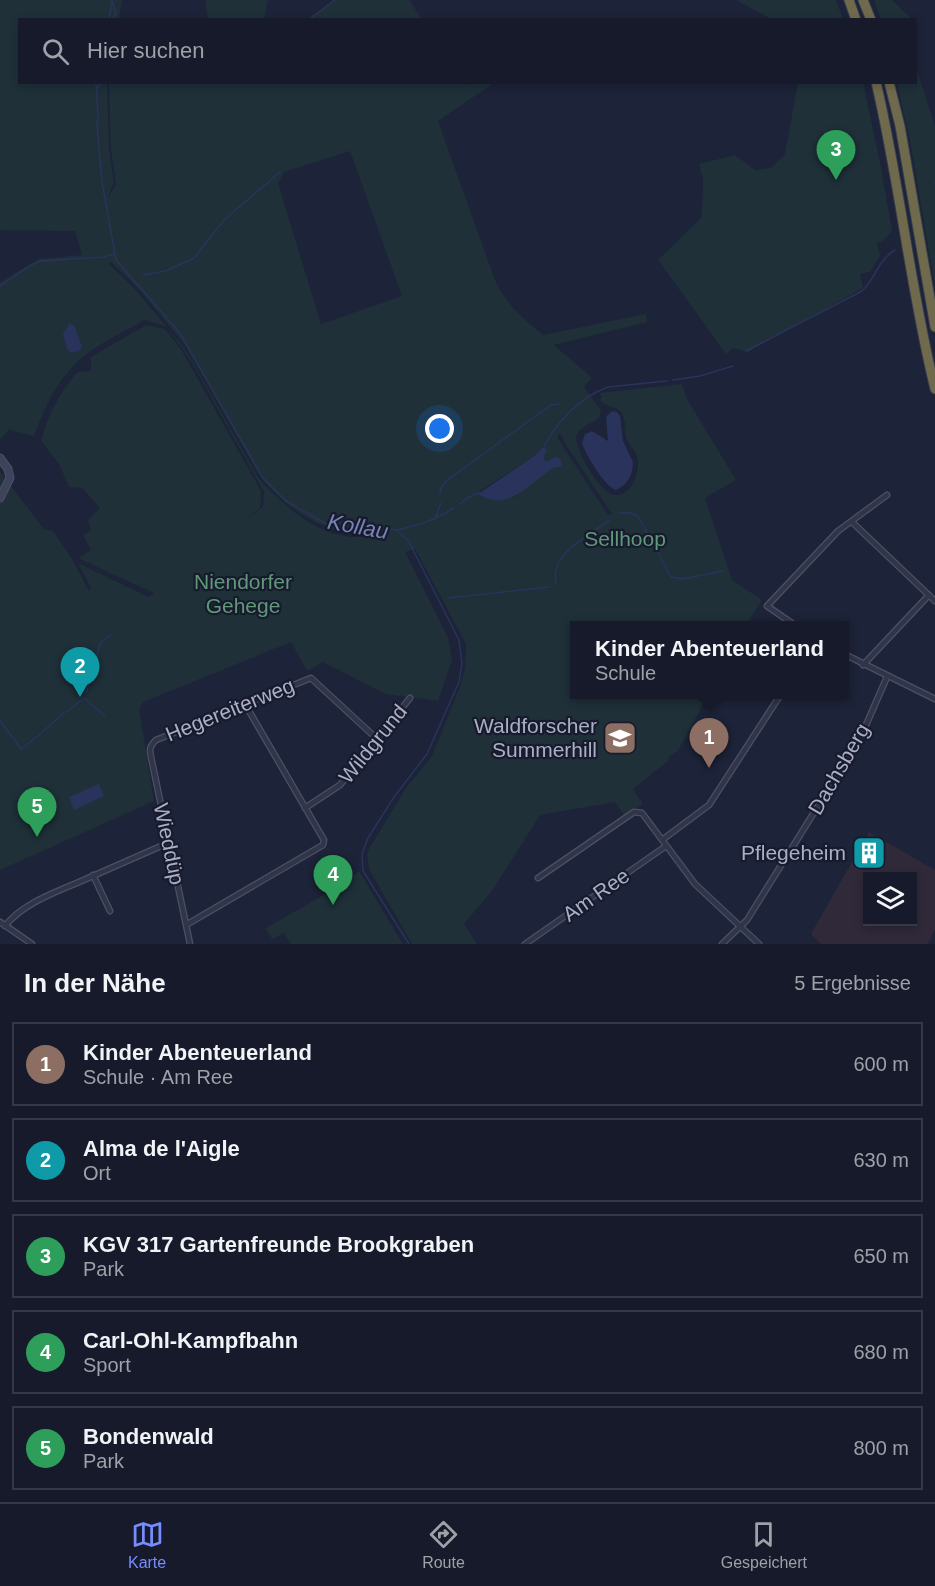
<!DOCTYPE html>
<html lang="de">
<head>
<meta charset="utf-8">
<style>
	:root { --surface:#161a2a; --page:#232736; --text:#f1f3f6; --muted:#9ea1a8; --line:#353847; --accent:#778cff }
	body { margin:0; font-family:Arial,sans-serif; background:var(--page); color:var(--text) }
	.controls { position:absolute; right:18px; bottom:18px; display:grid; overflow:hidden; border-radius:0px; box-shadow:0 3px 9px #0003 }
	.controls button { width:54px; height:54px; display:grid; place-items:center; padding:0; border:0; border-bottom:2px solid var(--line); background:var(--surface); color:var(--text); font:30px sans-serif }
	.you { position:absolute; left:440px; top:429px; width:21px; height:21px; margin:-15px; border:4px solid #fff; border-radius:50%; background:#1a73e8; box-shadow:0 0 0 9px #1a73e833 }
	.badge { display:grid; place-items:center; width:39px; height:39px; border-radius:50%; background:var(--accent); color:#fff; font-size:20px; font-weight:700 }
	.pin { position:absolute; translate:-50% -50px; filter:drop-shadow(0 2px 3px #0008) }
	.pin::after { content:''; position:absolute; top:32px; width:21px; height:18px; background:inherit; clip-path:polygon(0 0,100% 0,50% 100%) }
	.popup { position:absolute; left:570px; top:621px; width:279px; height:78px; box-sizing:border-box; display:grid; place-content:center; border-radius:0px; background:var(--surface); filter:drop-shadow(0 2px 4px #0005); font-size:20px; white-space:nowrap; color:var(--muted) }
	.popup b { font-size:22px; color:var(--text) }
	.popup::after { content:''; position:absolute; left:50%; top:100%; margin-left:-12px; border:12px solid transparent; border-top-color:var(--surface) }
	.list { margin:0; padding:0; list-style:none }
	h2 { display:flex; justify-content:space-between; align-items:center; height:78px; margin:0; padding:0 24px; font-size:26px }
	h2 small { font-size:20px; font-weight:400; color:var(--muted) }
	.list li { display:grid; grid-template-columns:39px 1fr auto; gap:18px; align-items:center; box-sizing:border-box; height:84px; margin:0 12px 12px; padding:0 12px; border:2px solid var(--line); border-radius:0px }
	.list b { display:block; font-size:22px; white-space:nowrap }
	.list p { margin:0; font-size:20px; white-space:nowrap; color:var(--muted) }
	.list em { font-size:20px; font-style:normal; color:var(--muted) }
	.icon { flex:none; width:33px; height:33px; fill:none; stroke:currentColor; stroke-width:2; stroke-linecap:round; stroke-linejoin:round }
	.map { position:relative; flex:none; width:935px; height:944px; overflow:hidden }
	.search { position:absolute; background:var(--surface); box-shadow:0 3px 9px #0003; left:18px; right:18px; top:18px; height:66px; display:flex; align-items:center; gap:15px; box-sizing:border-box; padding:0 21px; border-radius:0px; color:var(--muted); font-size:22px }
	.sheet { height:558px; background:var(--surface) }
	nav { display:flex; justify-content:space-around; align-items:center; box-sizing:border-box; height:84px; border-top:2px solid var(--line); background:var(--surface); font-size:16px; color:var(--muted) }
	nav a { display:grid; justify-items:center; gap:3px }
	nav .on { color:var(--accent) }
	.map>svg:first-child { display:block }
	.medical { fill:#2f2939; fill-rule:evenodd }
	.green { fill:#1f3039; fill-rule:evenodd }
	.water { fill:#2a335b }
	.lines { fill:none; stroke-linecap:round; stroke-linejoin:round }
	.stream { stroke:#2a335b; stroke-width:1.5 }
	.street-casing { stroke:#4c5064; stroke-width:7 }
	.secondary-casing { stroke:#4c5064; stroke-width:9 }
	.highway-casing { stroke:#393d50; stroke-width:11 }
	.street { stroke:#313549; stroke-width:4.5 }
	.secondary { stroke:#3e435c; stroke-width:7 }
	.highway { stroke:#706a4d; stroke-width:9 }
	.labels { text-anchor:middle; stroke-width:4.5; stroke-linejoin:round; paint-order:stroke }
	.park-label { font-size:21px; fill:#60987a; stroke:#171b2d }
	.street-label { font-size:21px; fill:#abafc6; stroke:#171b2d }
	.poi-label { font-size:21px; fill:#abafc6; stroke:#171b2d; text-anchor:end }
	.water-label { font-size:22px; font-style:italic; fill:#7784b6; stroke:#171b2d }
</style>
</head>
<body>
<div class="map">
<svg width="935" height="944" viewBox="0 0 935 944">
	<rect width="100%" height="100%" fill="#1d2338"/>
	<path class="medical" d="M869,832l66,38v59l-7,15h-107l-10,-10zM868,876h44v45h-44z"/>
	<path class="green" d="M0,0h122l-3,19 -99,1v62l87,1 2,66 5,33 -6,15 8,-12 -5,-36 -2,-66 357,-1 2,3 4,-2h22l-56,38 57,159c12,26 27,37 48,55l103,-21 1,8 -93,23 38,33 -8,9 17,23 -2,8c-7,5 -19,9 -22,17 -5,12 24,59 37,60 18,2 27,-24 23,-38 -2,-8 -9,-13 -11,-20 -1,-7 0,-16 -4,-23 -4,-9 -16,-6 -22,-14l2,-3 -3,-4 83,-9 5,15 49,81 -31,18 27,82 30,20 -16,25 -172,1v68l134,1 -30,56 -10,6 1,3 -36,29 10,15 -19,11 -9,-13 -75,13 -46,73 -30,36 13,20h-65l-43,-75 -2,-14 2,-6 37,-61 26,-32 30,-75 3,-14 1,-23 -51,-95 -10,3 43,86 4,22 -14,41 -52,-7 -63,-32 -16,9 -16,-29 -148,60 -4,7 15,92 -154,69v-398l44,57 9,2 19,28 17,32 2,-3 -13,-25 70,34 6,-4 -76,-35 13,-8 -8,-15 8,-5 -3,-10 12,-12 -18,-20 -13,-1 -10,-23 -18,-23c7,-27 18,-47 36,-69l14,-1v-14l55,-32 19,4 17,22 79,140 -1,17 -20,15 23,-16 1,-15 -73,-131 -25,-35 -22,-6c-20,12 -52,27 -68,43 -21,21 -32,46 -42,73l-24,-6 2,-4 -12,14v-158l39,-23 43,-4 -7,-24 -75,-1zM350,151l52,145 -81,28 -43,-141 6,-11zM111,262l27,26 47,57 73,128c16,24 54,53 83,58 13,2 26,0 37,1 -5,5 -10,4 -17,5 -41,2 -76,-30 -102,-58l-67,-119 -14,-20 -44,-52 -25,-24zM560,433l6,12 46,69 -4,1 -51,-78zM542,448l3,13 11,6 -9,4 -34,27 -33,-7 54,-35z
		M205,0h63l-4,20 -56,-1z
		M333,0h76l13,19h-127l14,-1z
		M736,0h100l7,19h-72z
		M874,0h18l20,19h-31z
		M916,67l19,59v160l-25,-146 -13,-57 19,-1z
		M798,82l65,1 18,84 11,64 -10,11h-5l3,14 -10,16 -10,2 3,14 -115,64 -15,-4 -7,6 -68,-94 44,-43 1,-39 -4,-14 36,-9 20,15 16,-2 14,-14z
		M359,871l44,73h-112l-7,-11 -12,6 -6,-11 80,-46z"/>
	<path class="water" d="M70,323l5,4 7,20 -3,4 -8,2 -4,-4 -4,-15z
		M612,411l5,1 3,4 3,25 10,21c0,12 -5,23 -17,28 -10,-2 -31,-36 -34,-47l3,-9 7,-3 16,10 -2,-24z
		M542,448l4,1 1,2 -3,5 1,5h3l7,-4 5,2 2,5 -1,3c-10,0 -13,5 -20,10 -21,16 -37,33 -63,17l56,-38z
		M99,784l5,12 -30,14 -5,-13z"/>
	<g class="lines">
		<path class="stream" d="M109,20l3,-20
			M111,20l5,-6 -4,-13
			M301,20l10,-2 24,-18
			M96,82l2,35 -1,8 5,57 14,78 64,73 83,145 23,23 42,24 12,3 21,2 29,-1 6,1 12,10 51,100 3,23 -3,19 -32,72 -33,43 -26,41 -6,16 1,17 46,73
			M96,90l6,-8
			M935,184v-1
			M143,275l23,-4 28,-13 31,-39 55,-47
			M0,286l31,-21 9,-4 64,-4 10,-3
			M746,351l116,-60c14,-13 15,-30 33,-41
			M673,380l27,-4 33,-10
			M543,449c12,-26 37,-52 65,-62l59,-6
			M440,493l1,-5 5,-7 105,-76 8,-1
			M460,504l9,-7 10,-4
			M619,513h11l8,3 33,61 11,2 41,-8
			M435,519l6,-16
			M397,530c23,-5 37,-10 57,-22
			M556,584c-8,-29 34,-50 54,-64
			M448,598l101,-11
			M86,693l15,-51 10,-7
			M68,711l16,-13 21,18
			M0,721l13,17
			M39,735l26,-23
			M14,739l7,10 17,-13"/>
		<g class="street-casing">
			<path id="street" d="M852,522l83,79
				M796,626l-29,-20 71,-75 49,-36
				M844,654l91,45
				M863,665l66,-70
				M305,808l35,-23 70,-87
				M662,840l47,-35 72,-111
				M93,875l17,36
				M538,878l96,-66 8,1 53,71 64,60
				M0,922l32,22
				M186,925l137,-80 1,-5 -79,-136
				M5,926c19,-24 54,-35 81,-47 27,-12 55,-24 82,-36
				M190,944l-39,-187c-2,-8 -1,-11 5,-17l155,-62 65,60
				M525,944l141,-98
				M722,944l25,-24 101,-162 18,-33 21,-48"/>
		</g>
		<g class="secondary-casing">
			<path id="secondary" d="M0,458l8,11 2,9 -10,20"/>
		</g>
		<g class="highway-casing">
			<path id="highway" d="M849,0l7,20
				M863,0l8,20
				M876,82c24,102 34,206 59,307
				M889,82l11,44 35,201"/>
		</g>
		<use href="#street" class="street"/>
		<use href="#secondary" class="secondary"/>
		<use href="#highway" class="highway"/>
	</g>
	<defs>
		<g id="school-square" transform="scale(1.725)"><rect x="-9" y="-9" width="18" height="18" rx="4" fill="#8d6e63" stroke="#171b2d"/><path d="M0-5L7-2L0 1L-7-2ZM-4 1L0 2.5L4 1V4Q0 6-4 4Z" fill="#fff"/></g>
		<g id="building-square" transform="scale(1.725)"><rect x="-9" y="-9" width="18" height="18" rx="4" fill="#0f9aa8" stroke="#171b2d"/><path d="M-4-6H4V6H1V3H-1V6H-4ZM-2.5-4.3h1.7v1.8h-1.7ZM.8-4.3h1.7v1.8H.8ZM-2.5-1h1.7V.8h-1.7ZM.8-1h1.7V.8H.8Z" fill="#fff"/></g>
	</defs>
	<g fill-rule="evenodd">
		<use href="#school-square" x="620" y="738"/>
		<use href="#building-square" x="869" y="853"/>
	</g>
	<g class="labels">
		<g class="park-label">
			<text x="625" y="546">Sellhoop</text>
			<text x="243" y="589">Niendorfer<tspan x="243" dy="24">Gehege</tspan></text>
		</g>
		<g class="street-label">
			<text transform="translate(230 710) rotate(-22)" y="7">Hegereiterweg</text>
			<text transform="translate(373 744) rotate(-51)" y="7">Wildgrund</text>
			<text transform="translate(839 769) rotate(-60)" y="7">Dachsberg</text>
			<text transform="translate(169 844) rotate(78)" y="7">Wieddüp</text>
			<text transform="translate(596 895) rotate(-35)" y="7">Am Ree</text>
		</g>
		<g class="poi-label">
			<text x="597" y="733">Waldforscher<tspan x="597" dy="24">Summerhill</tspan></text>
			<text x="846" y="860">Pflegeheim</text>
		</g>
		<g class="water-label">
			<text transform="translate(358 526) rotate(10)" y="8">Kollau</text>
		</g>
	</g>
</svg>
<div class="controls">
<button><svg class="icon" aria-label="layers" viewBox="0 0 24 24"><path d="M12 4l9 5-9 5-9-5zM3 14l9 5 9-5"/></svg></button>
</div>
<div class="you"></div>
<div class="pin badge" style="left:709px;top:768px;background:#8d6e63">1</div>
<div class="popup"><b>Kinder Abenteuerland</b>Schule</div>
<div class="pin badge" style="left:80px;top:697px;background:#0f9aa8">2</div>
<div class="pin badge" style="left:836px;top:180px;background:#2e9e5b">3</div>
<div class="pin badge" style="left:333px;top:905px;background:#2e9e5b">4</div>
<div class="pin badge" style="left:37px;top:837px;background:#2e9e5b">5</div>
<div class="search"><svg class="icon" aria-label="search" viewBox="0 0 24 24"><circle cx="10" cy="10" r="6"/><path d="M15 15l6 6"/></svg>Hier suchen</div>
</div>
<section class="sheet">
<h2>In der Nähe<small>5 Ergebnisse</small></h2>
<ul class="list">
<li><span class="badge" style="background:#8d6e63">1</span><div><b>Kinder Abenteuerland</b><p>Schule · Am Ree</p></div><em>600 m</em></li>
<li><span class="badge" style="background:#0f9aa8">2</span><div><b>Alma de l'Aigle</b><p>Ort</p></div><em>630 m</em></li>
<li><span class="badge" style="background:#2e9e5b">3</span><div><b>KGV 317 Gartenfreunde Brookgraben</b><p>Park</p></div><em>650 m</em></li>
<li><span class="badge" style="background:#2e9e5b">4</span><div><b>Carl-Ohl-Kampfbahn</b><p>Sport</p></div><em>680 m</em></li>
<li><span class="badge" style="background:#2e9e5b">5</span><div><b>Bondenwald</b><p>Park</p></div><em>800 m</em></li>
</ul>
</section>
<nav>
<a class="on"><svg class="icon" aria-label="map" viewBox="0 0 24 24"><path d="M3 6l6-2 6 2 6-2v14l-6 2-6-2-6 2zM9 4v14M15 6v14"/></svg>Karte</a>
<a><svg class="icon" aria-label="directions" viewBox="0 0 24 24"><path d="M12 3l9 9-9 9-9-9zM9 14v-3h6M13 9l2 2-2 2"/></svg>Route</a>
<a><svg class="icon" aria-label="saved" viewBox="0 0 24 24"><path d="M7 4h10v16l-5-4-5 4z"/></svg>Gespeichert</a>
</nav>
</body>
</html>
